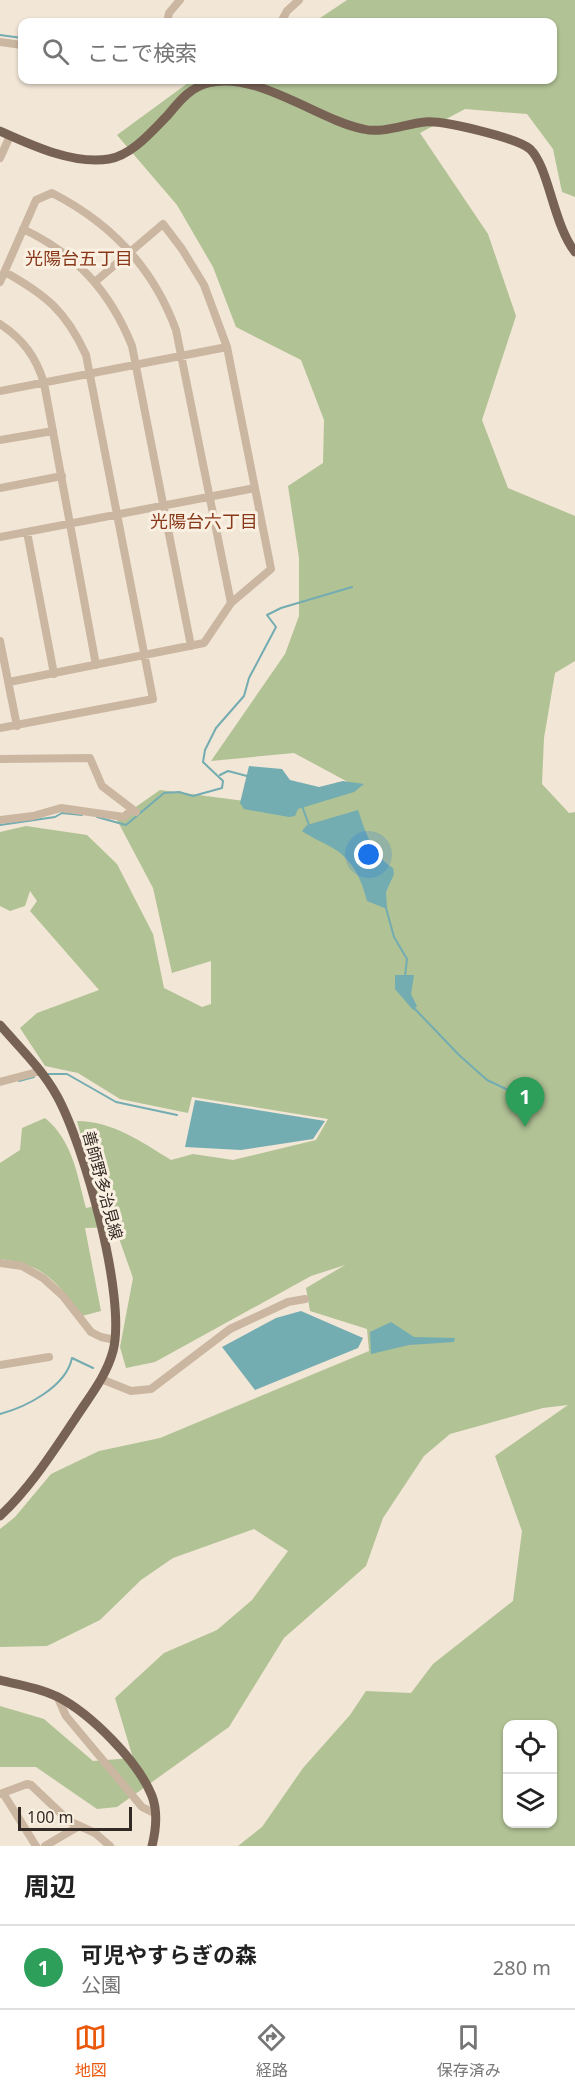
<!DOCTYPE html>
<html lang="ja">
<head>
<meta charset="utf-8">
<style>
	:root { --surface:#fff; --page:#f6f6f6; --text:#222; --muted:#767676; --line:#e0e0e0; --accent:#ea580c }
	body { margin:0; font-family:"Noto Sans","Noto Sans JP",sans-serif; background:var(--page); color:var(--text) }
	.controls { position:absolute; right:18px; bottom:18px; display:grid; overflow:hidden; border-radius:12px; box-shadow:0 2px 4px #0004 }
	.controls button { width:54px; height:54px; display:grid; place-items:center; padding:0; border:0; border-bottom:2px solid var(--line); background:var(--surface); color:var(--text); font:30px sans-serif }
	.scale { position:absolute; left:18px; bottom:15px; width:114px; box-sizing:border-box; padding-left:6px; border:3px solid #342a25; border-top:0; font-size:16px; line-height:21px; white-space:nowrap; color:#342a25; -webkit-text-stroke:4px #faf0e2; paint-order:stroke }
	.you { position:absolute; left:369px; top:855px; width:21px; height:21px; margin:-15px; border:4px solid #fff; border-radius:50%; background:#1a73e8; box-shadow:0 0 0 9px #1a73e833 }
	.badge { display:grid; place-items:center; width:39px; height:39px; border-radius:50%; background:var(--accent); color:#fff; font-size:20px; font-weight:700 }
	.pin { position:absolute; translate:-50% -50px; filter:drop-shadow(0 2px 3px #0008) }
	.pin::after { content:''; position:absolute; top:32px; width:21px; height:18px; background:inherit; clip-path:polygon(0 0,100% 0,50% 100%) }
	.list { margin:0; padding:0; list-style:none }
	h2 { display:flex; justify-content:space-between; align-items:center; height:78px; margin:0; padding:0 24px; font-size:26px }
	h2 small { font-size:20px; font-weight:400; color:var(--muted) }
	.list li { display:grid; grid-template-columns:39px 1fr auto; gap:18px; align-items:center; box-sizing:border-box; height:84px; padding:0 24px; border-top:2px solid var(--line) }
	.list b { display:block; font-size:22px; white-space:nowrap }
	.list p { margin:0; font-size:20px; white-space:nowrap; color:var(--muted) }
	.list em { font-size:20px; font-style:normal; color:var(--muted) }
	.icon { flex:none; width:33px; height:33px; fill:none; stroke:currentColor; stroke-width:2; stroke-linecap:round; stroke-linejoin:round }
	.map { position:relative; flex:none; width:575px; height:1846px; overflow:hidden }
	.search { position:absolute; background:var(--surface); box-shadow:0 2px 4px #0004; left:18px; right:18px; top:18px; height:66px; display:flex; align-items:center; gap:15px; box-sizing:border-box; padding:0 21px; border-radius:12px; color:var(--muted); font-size:22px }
	.sheet { height:162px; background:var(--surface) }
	nav { display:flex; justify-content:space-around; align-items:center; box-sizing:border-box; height:84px; border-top:2px solid var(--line); background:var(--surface); font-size:16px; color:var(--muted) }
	nav a { display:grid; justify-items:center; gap:3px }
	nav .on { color:var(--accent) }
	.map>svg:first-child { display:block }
	.green { fill:#b1c295; fill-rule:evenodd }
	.water { fill:#73acb1 }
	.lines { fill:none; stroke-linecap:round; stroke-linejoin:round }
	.stream { stroke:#73acb1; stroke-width:2 }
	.minor { stroke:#cbb6a1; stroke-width:8 }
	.major { stroke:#786254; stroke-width:9 }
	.labels { text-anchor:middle; stroke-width:6; stroke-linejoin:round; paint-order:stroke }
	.street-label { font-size:16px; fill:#342a25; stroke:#faf0e2 }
	.neighbourhood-label { font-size:18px; fill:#883819; stroke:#faf0e2 }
</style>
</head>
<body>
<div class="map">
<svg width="575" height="1846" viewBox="0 0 575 1846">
	<rect width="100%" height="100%" fill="#f2e6d6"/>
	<path class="green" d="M347,0h228v197l-13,-5 -9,-43 -26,-35 -62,-5 -45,24 68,101 28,82 -34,104 26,68 67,28v145l-20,12 -11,65 -2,46 27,29 6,-1v1034h-337l24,-19 41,-59 47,-53 16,-24 45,2 22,-29 80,-63 9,-70 -27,-75 73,-51 -25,3 -93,26 -26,22 -41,62 -17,48 -82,72 -55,89 -112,80 -20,2 -61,-42h-36v-61l44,13 49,42 40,-3 -18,-60 49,-45 53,-23 35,-30 36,-49 -34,-22 -81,29 -32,22 -41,40 -53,26 -47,1v-118l15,-12 36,-43 48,-23 61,-13 209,-87 -2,-22 -57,-18 -4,-23 39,-23 -34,11 -156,86 -29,6 -6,-21 13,-69 -18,-51 -30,1 16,83 -19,5c-25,-34 -38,-52 -82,-57v-96l20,-13 2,-22 23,-10c28,23 32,57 41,90l14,-3 -23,-84c35,0 65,21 94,39l22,-6 40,6 83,-20 12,-21 -136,-22 -4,16 -68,-14 -42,-26 -33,-7 -25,-38 17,-15 62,-23 -69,-79 7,-10 -7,-10 -5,15 -15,5 -10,-5v-74l26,-6 61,9 30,29 36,70 11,54 38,19 9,-3v-43l-39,12 -19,-85 -36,-68 43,-30 131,17 47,-25h10l-54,-29 -83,8 74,-107 14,-38v-58l-11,-72 35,-23 1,-43 -23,-60 -65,-33 -23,-60 -36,-62 -60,-70 75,-55h360v-58h-85l-15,-3 -9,3h-129zM508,1724h44v100h-44z"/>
	<path class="water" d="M249,766l33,3 8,11 29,7 24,-6 21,3 -10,8 -56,17 -3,7 -6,1 -45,-8 -4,-6z
		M358,810c8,23 14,45 35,58l1,6 -8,18 1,17 -20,-8c-5,-21 -15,-43 -36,-54 -10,-6 -19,-9 -29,-16l5,-6z
		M395,975h19l-3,19 6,12 -4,4 -18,-21z
		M195,1100l130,21 -12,18 -72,11 -56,-3z
		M301,1311l62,27 -5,10 -103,42 -33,-43 54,-29z
		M391,1322l23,15 41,1 -1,4 -45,3 -38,9 -1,-22z"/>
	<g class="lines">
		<path class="stream" d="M0,35l22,3
			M220,775l8,-4 19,5
			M302,806l7,19
			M97,817l29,8 38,-32 15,-1 14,4 29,-8 1,-7 -20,-19 2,-12 11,-22 28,-32 5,-18 27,-51 -9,-12 14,-7 71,-21
			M0,825l55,-8 7,-4 20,2
			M386,908l8,29 13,22 -2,17
			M414,1008l45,47 28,25 34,16h9l12,-6
			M48,1074h19l49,28 61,13
			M19,1081l15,-4
			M0,1414c26,-7 66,-27 72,-56l21,10"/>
		<path class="minor" d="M167,22l2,-9 11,-13
			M281,22l6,-11 12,-11
			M0,42l22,3
			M161,80h8
			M0,158l10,-22
			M23,229c53,25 87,62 109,117l59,300
			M0,282l36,-82 16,-7c59,30 101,74 124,137l55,273
			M0,324c23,15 36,33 44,59l52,282
			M0,391l227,-44
			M0,440l53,-9
			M0,488l62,-12
			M27,532l27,142
			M0,537l255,-49
			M0,641l17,85
			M9,682l195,-39 27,-40 40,-34 -44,-222 -23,-62 -22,-36 -19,-25 -67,57
			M0,728l153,-29 -67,-344c-20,-44 -40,-60 -81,-83
			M0,759l90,-1 12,28 34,26
			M0,820l33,-4 28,-8 63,9 8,-8
			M0,1082l41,-11
			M0,1263l22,3 21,12 20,18 28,36 10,5 14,3
			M0,1365l49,-8
			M101,1379l30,12 20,-2 79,-60 58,-27 17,-3
			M57,1696l9,20 76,91 14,7
			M3,1793l33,53
			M0,1794l27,-10 4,1 38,36 26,12 15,13
			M45,1846l34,-20"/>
		<path class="major" d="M0,131c31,14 74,34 109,28 23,-4 42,-27 58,-43 12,-14 22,-28 41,-33 48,-13 110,37 155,46 20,5 42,-5 62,-7 18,-2 92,16 105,27 19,18 23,75 45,103
			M0,1025c20,23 42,44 57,71 27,49 70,202 56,255 -7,26 -24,46 -38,68 -23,34 -45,69 -75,97
			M0,1680c19,5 41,8 58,17 33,17 80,64 94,99 6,16 4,34 0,50"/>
	</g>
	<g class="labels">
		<g class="street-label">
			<text transform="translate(103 1185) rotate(75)" y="6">善師野多治見線</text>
		</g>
		<g class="neighbourhood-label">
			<text x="79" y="265">光陽台五丁目</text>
			<text x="204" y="528">光陽台六丁目</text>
		</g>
	</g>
</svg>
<div class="controls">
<button><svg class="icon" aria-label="locate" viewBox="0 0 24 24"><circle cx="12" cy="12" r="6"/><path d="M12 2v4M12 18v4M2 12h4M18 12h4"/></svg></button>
<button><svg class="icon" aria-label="layers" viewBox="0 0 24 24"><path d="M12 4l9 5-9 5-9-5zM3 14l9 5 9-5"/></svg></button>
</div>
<div class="scale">100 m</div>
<div class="you"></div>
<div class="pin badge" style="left:525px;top:1127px;background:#2e9e5b">1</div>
<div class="search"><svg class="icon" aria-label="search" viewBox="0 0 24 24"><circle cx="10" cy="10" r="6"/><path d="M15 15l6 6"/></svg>ここで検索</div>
</div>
<section class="sheet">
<h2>周辺<small></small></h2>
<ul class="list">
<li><span class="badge" style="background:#2e9e5b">1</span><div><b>可児やすらぎの森</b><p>公園</p></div><em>280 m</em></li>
</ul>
</section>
<nav>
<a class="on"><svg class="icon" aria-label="map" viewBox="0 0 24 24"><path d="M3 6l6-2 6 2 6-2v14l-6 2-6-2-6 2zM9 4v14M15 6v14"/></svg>地図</a>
<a><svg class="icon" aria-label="directions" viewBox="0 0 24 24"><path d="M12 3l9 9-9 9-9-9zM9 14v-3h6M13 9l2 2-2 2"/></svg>経路</a>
<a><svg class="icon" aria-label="saved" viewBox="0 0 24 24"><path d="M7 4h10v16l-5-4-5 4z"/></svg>保存済み</a>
</nav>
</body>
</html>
